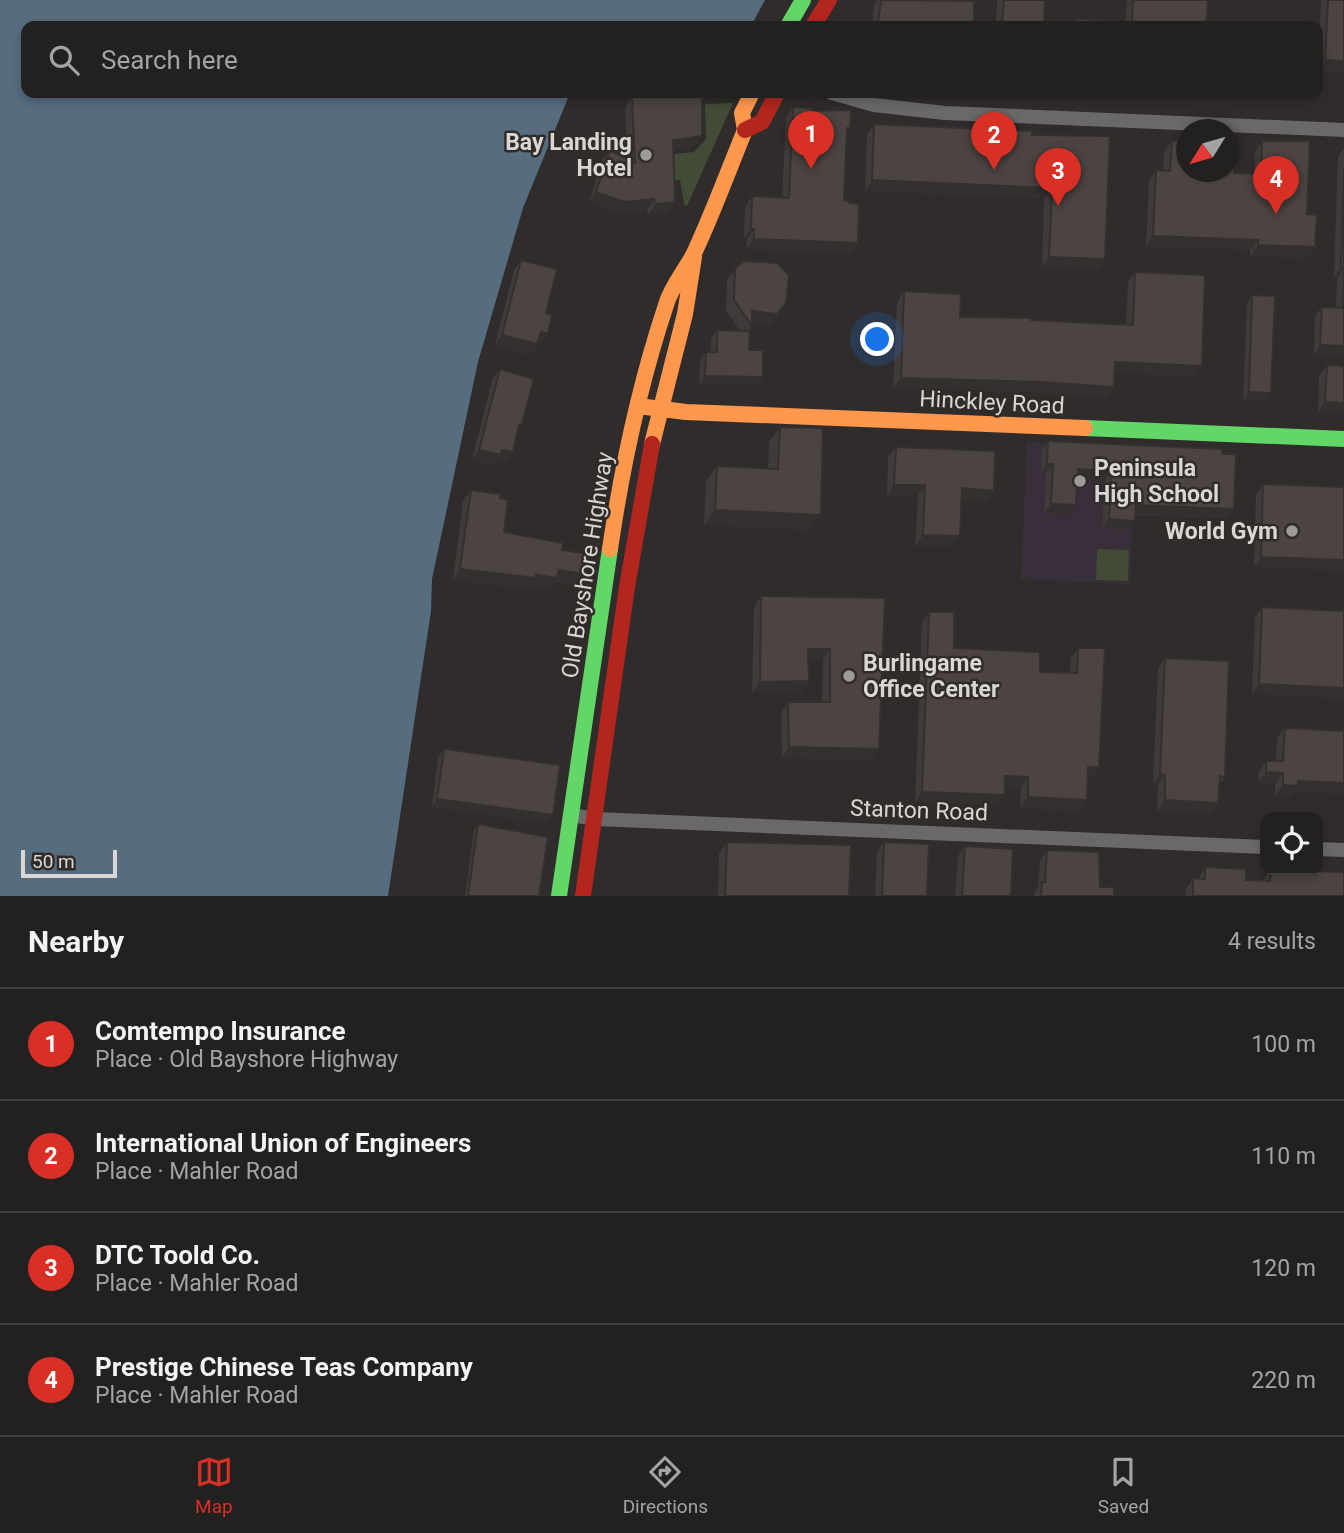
<!DOCTYPE html>
<html lang="en">
<head>
<meta charset="utf-8">
<style>
	:root { --surface:#232120; --page:#2b2929; --text:#f1f3f6; --muted:#a3a3a5; --line:#403e3e; --accent:#d93025 }
	body { margin:0; font-family:Roboto,sans-serif; background:var(--page); color:var(--text) }
	.controls { position:absolute; right:21px; bottom:21px; display:grid; overflow:hidden; border-radius:14px; box-shadow:0 4px 10px #0003 }
	.controls button { width:63px; height:63px; display:grid; place-items:center; padding:0; border:0; border-bottom:2px solid var(--line); background:var(--surface); color:var(--text); font:35px sans-serif }
	.compass { position:absolute; left:1176px; top:119px; width:63px; height:63px; border-radius:50%; background:var(--surface); box-shadow:0 4px 10px #0003; rotate:233deg }
	.scale { position:absolute; left:21px; bottom:18px; width:96px; box-sizing:border-box; padding-left:7px; border:4px solid #dad6d5; border-top:0; font-size:19px; line-height:24px; white-space:nowrap; color:#dad6d5; -webkit-text-stroke:5px #312b29; paint-order:stroke }
	.you { position:absolute; left:878px; top:340px; width:24px; height:24px; margin:-18px; border:5px solid #fff; border-radius:50%; background:#1a73e8; box-shadow:0 0 0 10px #1a73e833 }
	.badge { display:grid; place-items:center; width:46px; height:46px; border-radius:50%; background:var(--accent); color:#fff; font-size:23px; font-weight:700 }
	.pin { position:absolute; translate:-50% -58px; filter:drop-shadow(0 2px 4px #0008) }
	.pin::after { content:''; position:absolute; top:37px; width:24px; height:21px; background:inherit; clip-path:polygon(0 0,100% 0,50% 100%) }
	.list { margin:0; padding:0; list-style:none }
	h2 { display:flex; justify-content:space-between; align-items:center; height:91px; margin:0; padding:0 28px; font-size:30px }
	h2 small { font-size:23px; font-weight:400; color:var(--muted) }
	.list li { display:grid; grid-template-columns:46px 1fr auto; gap:21px; align-items:center; box-sizing:border-box; height:112px; padding:0 28px; border-top:2px solid var(--line) }
	.list b { display:block; font-size:26px; white-space:nowrap }
	.list p { margin:0; font-size:23px; white-space:nowrap; color:var(--muted) }
	.list em { font-size:23px; font-style:normal; color:var(--muted) }
	.icon { flex:none; width:38px; height:38px; fill:none; stroke:currentColor; stroke-width:2; stroke-linecap:round; stroke-linejoin:round }
	.map { position:relative; flex:none; width:1344px; height:896px; overflow:hidden }
	.search { position:absolute; background:var(--surface); box-shadow:0 4px 10px #0003; left:21px; right:21px; top:21px; height:77px; display:flex; align-items:center; gap:18px; box-sizing:border-box; padding:0 24px; border-radius:14px; color:var(--muted); font-size:26px }
	.sheet { height:539px; background:var(--surface) }
	nav { display:flex; justify-content:space-around; align-items:center; box-sizing:border-box; height:98px; border-top:2px solid var(--line); background:var(--surface); font-size:19px; color:var(--muted) }
	nav a { display:grid; justify-items:center; gap:4px }
	nav .on { color:var(--accent) }
	.map>svg:first-child { display:block }
	.education { fill:#392f3b }
	.grass { fill:#424b35 }
	.water { fill:#566c7f }
	.lines { fill:none; stroke-linecap:round; stroke-linejoin:round }
	.street { stroke:#6a6868; stroke-width:14 }
	.fast { stroke:#63d668; stroke-width:16 }
	.slow { stroke:#ff974d; stroke-width:16 }
	.jam { stroke:#b3261e; stroke-width:16 }
	.wall { fill:#413a3a }
	.shaded-wall { fill:#35302f }
	.building { fill:#4c4443; stroke:#35302f; stroke-width:2 }
	.poi-dot { fill:#9e9a9a; stroke:#312b29; stroke-width:2.5 }
	.labels { text-anchor:middle; stroke-width:5; stroke-linejoin:round; paint-order:stroke }
	.poi-label { font-size:23px; font-weight:bold; fill:#dad6d5; stroke:#312b29; text-anchor:end }
	.street-label { font-size:23px; fill:#dad6d5; stroke:#312b29 }
</style>
</head>
<body>
<div class="map">
<svg width="1344" height="896" viewBox="0 0 1344 896">
	<rect width="100%" height="100%" fill="#2f2c2b"/>
	<path class="education" d="M1027,442l109,5 -6,137 -109,-5z"/>
	<path class="grass" d="M733,103l-46,103 -3,-2 -4,-24h-6v-26l20,-2 12,-13 -1,-35z
		M1097,549l32,1 -1,31 -32,-1z"/>
	<path class="water" d="M0,0h765l-14,26h-725v67h544l-47,115 -45,154 -46,217 -1,32 -43,285h-388z"/>
	<g class="lines">
		<path class="street" d="M832,93l42,12 71,8 399,17
			M571,815l25,4 669,28
			M1318,849l26,1"/>
		<path class="fast" d="M788,26l15,-26
			M1085,428l259,11
			M559,896l51,-347"/>
		<path class="slow" d="M638,406l48,6 399,16
			M652,444l33,-130 9,-57
			M610,549c12,-82 30,-166 56,-244 6,-21 22,-37 30,-56 18,-39 33,-80 49,-119l-3,-17 10,-20"/>
		<path class="jam" d="M813,26l16,-26
			M745,130l17,-8 15,-29
			M583,896l44,-309 25,-143"/>
	</g>
	<path class="wall" d="M878,0h86l10,26h-102l2,-21z
		M997,0h48l-1,26h-48z
		M1127,0h81l-2,26h-81z
		M1321,0h23v73l-26,-3z
		M632,97l63,49 -22,3 2,53 -7,11 -20,2 -1,-5 -30,3 -28,-11 13,-42 8,-10 17,9 -2,-51z
		M793,107l19,4 35,21 -3,68 6,54 -104,-5 1,-10h-3l1,-32 7,-11 30,2 4,-80z
		M874,124l158,11 66,135 -56,-3 2,-69 -179,-7 2,-56z
		M1172,141l62,32 20,1 1,-22 7,-11 45,73 8,33 -7,11 -58,-2v-6l-104,-4 3,-65 7,-11h7l1,-18z
		M1344,148v208l-30,-1 1,-39 7,-9 14,1 1,-30 -3,-1 4,-121z
		M521,260l25,53 -6,31 -2,-1 -8,12 -35,-10 19,-75z
		M735,269l44,45 -9,11 -18,-2v3l-4,5 1,19 14,27 -6,8 -58,-1 1,-24 6,-8h5v-13l6,-9 23,1 -14,-20 1,-32z
		M1135,272l60,104 -81,-3 -8,24 -72,-5 -141,-4 4,-86 7,-11 56,26 166,7 2,-42z
		M1252,295l14,106 -23,-1 4,-97z
		M1327,365l17,49 -26,-1 1,-37z
		M500,369l22,55 -4,6 -12,32 -9,-1 -4,5 -21,-6 20,-80z
		M780,427l30,103 -106,-5 2,-44 11,-15 51,2 1,-26z
		M1048,441l180,77 -93,-3 -7,15 -26,-2 3,-47 -27,-2 -2,26 -6,10 -26,-2 2,-40h-5l1,-23z
		M896,447l98,44 -8,10 -25,-1 -9,46h-37l3,-51 -31,1 1,-39z
		M1263,484l81,3 -90,80 2,-72z
		M471,490l33,42 58,18 24,24 -8,11 -23,-4 -5,7 -19,-2 -3,3 -75,-9 10,-79z
		M761,596l124,2 -13,161 -90,-1 -1,-45 7,-11h34l1,-43 -15,1 1,21 -8,11h-49l2,-85z
		M1262,607l82,4 -92,83 3,-76z
		M929,612l25,36 86,24 30,1 1,-15 7,-10 14,130h-5l-8,33 -59,-3 1,-20 -16,-1 -8,18 -82,-3 7,-180z
		M1165,658l60,119 -6,8 -1,18 -8,11 -53,-3 1,-26h-5l5,-116z
		M1285,728l8,64 -3,4 -15,-1v-11l-17,-1 1,-12 7,-10h10l1,-23z
		M444,749l104,74 -116,-16 6,-50z
		M478,824l61,72h-74l9,-67z
		M727,842l122,54h-131l1,-43z
		M884,842l43,54h-52l2,-44z
		M965,846l46,50h-56l3,-40z
		M1047,850l53,37 14,9h-80v-3l4,-5 2,-28z
		M1205,867l41,13 17,1 7,-11h25l49,26h-158v-7l7,-11 5,1z"/>
	<path class="shaded-wall" d="M878,23l47,3h-49z
		M1325,60l19,1v12l-26,-3z
		M702,136l-7,10 -30,4 8,-10z
		M872,180l180,8 -8,10 -179,-7z
		M596,192l58,7 -7,11 -30,3 -28,-11z
		M675,202l-7,11 -20,2 8,-11z
		M751,228l3,1 -7,10h-3z
		M1153,236l105,4 -8,10 -104,-4z
		M754,239l104,4 -8,11 -104,-5z
		M1258,245l57,2 -7,11 -58,-2z
		M1049,257l56,2 -7,11 -56,-3z
		M1341,268h3l-7,10 -3,-1z
		M786,303l-16,22 -21,-3 3,-11z
		M541,332l7,2 -8,10 -7,-2z
		M502,335l35,9 -7,11 -35,-10z
		M1320,345l24,1v10l-30,-1z
		M1115,362l87,4 -7,10 -88,-3z
		M705,376l58,1 -6,8 -58,-1z
		M901,378l141,4 72,5 -8,10 -72,-5 -141,-4z
		M1249,392l22,1 -5,8 -23,-1z
		M1325,402l19,1v11l-26,-1z
		M479,450h23l11,2 -7,10 -9,-1 -4,5 -21,-6z
		M1047,464h6l-7,9h-5z
		M1078,469l33,2 -6,10 -33,-2z
		M894,485h31l-7,10 -31,1z
		M962,488l32,3 -8,10 -32,-2z
		M1051,504l25,1 -6,10 -26,-2z
		M1136,505l98,4 -6,9 -99,-4z
		M715,510l106,5 -11,15 -106,-5z
		M1109,519l26,2 -7,9 -26,-2z
		M923,535l37,1 -8,10h-37z
		M1261,557l83,3v11l-90,-4z
		M460,569l76,6 23,-5 27,4 -8,11 -23,-4 -5,7 -19,-2 -3,3 -75,-9z
		M808,649h22l-7,10 -22,1z
		M809,681l-8,11h-49l8,-10z
		M1259,684l85,4v11l-92,-5z
		M789,747l90,2 -7,10 -90,-1z
		M1088,767h11l-7,11 -12,-1z
		M1266,772l17,1 -8,11 -17,-1z
		M1160,774l5,1 -7,10h-5z
		M1005,776l23,1 -7,11 -24,-1z
		M1298,781l46,2v11l-51,-2 -3,4 -15,-1 8,-10z
		M922,792l83,3 -8,10 -82,-3z
		M1028,797l59,3 -8,11 -59,-3z
		M437,799l116,16 -5,8 -116,-16z
		M1165,800l53,3 -8,11 -53,-3z"/>
	<path class="building" d="M881,0l93,1v25h-49l-47,-3z
		M1004,0h41l-1,26h-42z
		M1133,0h75l-2,26h-74z
		M1328,0h16v61l-19,-1z
		M1075,19l33,1v6h-34z
		M702,95v41l-29,4 2,62 -19,2 -2,-5 -30,3 -28,-10 14,-42 25,13 -3,-66z
		M793,107l19,1v3l39,-1 -1,18h-3l-3,72 5,1v2l10,1 -1,39 -104,-4v-10l-3,-1 1,-32 37,2z
		M874,124l158,7v4l78,1 -5,123 -56,-2 3,-69 -180,-8z
		M1172,141l14,1v30h42v-28h7l-1,29 27,1 1,-33h48l-3,73 10,1 -2,32 -57,-2v-5l-105,-4 3,-66 14,1z
		M1344,168v178l-24,-1 2,-38 21,1 1,-40h-3z
		M521,260l36,9 -11,44 6,2 -4,19 -7,-2 -4,12 -35,-9z
		M744,261l33,2 12,12 -3,28 -9,11 -25,-3v15l-18,-26 1,-31z
		M1135,272l70,3 -3,91 -87,-4 -1,25 -72,-5 -141,-4 3,-87 57,3 -1,23 71,1v2l102,5z
		M1252,295l23,1 -4,97 -22,-1z
		M717,330l33,1 -1,19h14v27l-58,-1 1,-24h11z
		M1327,365l17,1v37l-19,-1z
		M500,369l34,10 -12,45 -3,1 -6,27 -11,-2 -1,5 -22,-5z
		M780,427l43,1 -2,87 -106,-5 2,-44 61,3z
		M1048,441l174,8v5h14l-2,55 -98,-4 -1,16 -26,-2 2,-48 -33,-2 -2,36 -25,-1 2,-40h-6z
		M896,447l99,4 -1,40 -32,-3 -2,48 -37,-1 2,-50h-31z
		M1263,484l81,3v73l-83,-3z
		M471,490l29,4v4l8,2 -4,32 59,11 -1,7 27,4 -3,20 -27,-4 -2,8 -21,-3v3l-76,-9z
		M761,596l124,2 -6,151 -90,-2 -1,-45h42v-53h-22l1,32 -49,1z
		M1262,607l82,4v77l-85,-4z
		M929,612h25v36l86,4v20l37,1 1,-25h27l-6,119h-11l-1,33 -59,-3v-20l-23,-1v19l-83,-3z
		M1165,658l64,3 -4,116 -5,-1 -2,27 -53,-3v-25l-5,-1z
		M1285,728l59,3v52l-46,-2 -1,5 -14,-1v-12l-17,-1v-11h17z
		M444,749l116,16 -7,50 -116,-16z
		M478,824l70,13 -9,59h-71z
		M727,842l124,3 -2,51h-124z
		M884,842l45,2 -2,52h-45z
		M965,846l48,3 -2,47h-49z
		M1047,850l52,2 1,35h14v9h-73l1,-14h3z
		M1205,867l41,2v11l24,1 1,-11 73,2v24h-151v-18l12,1z"/>
	<g class="poi-dot">
		<circle cx="646" cy="155" r="7"/>
		<circle cx="1080" cy="481" r="7"/>
		<circle cx="1292" cy="531" r="7"/>
		<circle cx="849" cy="676" r="7"/>
	</g>
	<g class="labels">
		<g class="poi-label">
			<text x="632" y="150">Bay Landing<tspan x="632" dy="26">Hotel</tspan></text>
			<text x="1094" y="476" text-anchor="start">Peninsula<tspan x="1094" dy="26">High School</tspan></text>
			<text x="1278" y="539">World Gym</text>
			<text x="863" y="671" text-anchor="start">Burlingame<tspan x="863" dy="26">Office Center</tspan></text>
		</g>
		<g class="street-label">
			<text transform="translate(992 402) rotate(3)" y="8">Hinckley Road</text>
			<text transform="translate(587 565) rotate(-81)" y="8">Old Bayshore Highway</text>
			<text transform="translate(919 810) rotate(2)" y="8">Stanton Road</text>
		</g>
	</g>
</svg>
<div class="controls">
<button><svg class="icon" aria-label="locate" viewBox="0 0 24 24"><circle cx="12" cy="12" r="6"/><path d="M12 2v4M12 18v4M2 12h4M18 12h4"/></svg></button>
</div>
<svg class="compass" viewBox="-18 -18 36 36"><path d="M0-13l5 13h-10z" fill="#e53935"/><path d="M0 13l5-13h-10z" fill="#a3a3a5"/></svg>
<div class="scale">50 m</div>
<div class="you"></div>
<div class="pin badge" style="left:811px;top:169px">1</div>
<div class="pin badge" style="left:994px;top:170px">2</div>
<div class="pin badge" style="left:1058px;top:206px">3</div>
<div class="pin badge" style="left:1276px;top:214px">4</div>
<div class="search"><svg class="icon" aria-label="search" viewBox="0 0 24 24"><circle cx="10" cy="10" r="6"/><path d="M15 15l6 6"/></svg>Search here</div>
</div>
<section class="sheet">
<h2>Nearby<small>4 results</small></h2>
<ul class="list">
<li><span class="badge">1</span><div><b>Comtempo Insurance</b><p>Place · Old Bayshore Highway</p></div><em>100 m</em></li>
<li><span class="badge">2</span><div><b>International Union of Engineers</b><p>Place · Mahler Road</p></div><em>110 m</em></li>
<li><span class="badge">3</span><div><b>DTC Toold Co.</b><p>Place · Mahler Road</p></div><em>120 m</em></li>
<li><span class="badge">4</span><div><b>Prestige Chinese Teas Company</b><p>Place · Mahler Road</p></div><em>220 m</em></li>
</ul>
</section>
<nav>
<a class="on"><svg class="icon" aria-label="map" viewBox="0 0 24 24"><path d="M3 6l6-2 6 2 6-2v14l-6 2-6-2-6 2zM9 4v14M15 6v14"/></svg>Map</a>
<a><svg class="icon" aria-label="directions" viewBox="0 0 24 24"><path d="M12 3l9 9-9 9-9-9zM9 14v-3h6M13 9l2 2-2 2"/></svg>Directions</a>
<a><svg class="icon" aria-label="saved" viewBox="0 0 24 24"><path d="M7 4h10v16l-5-4-5 4z"/></svg>Saved</a>
</nav>
</body>
</html>
